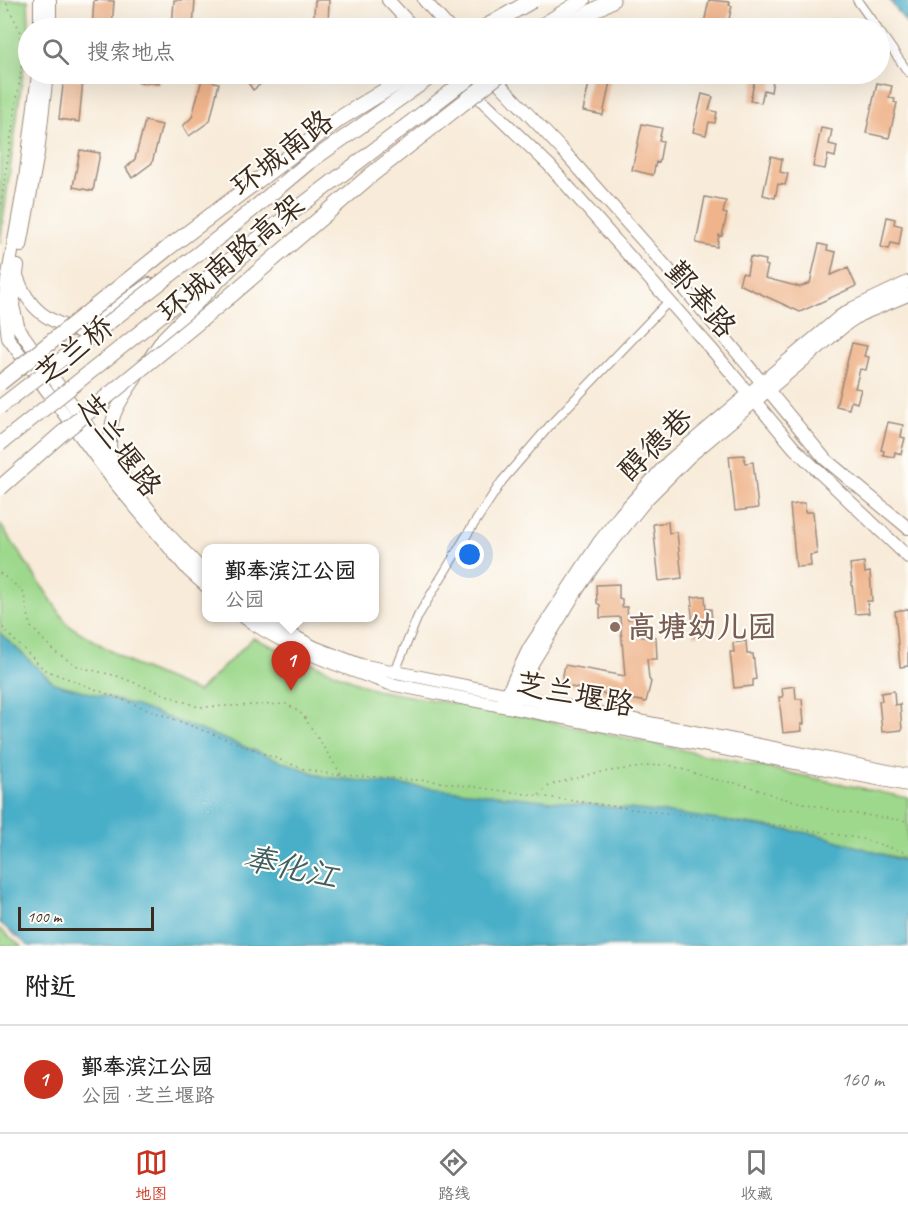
<!DOCTYPE html>
<html lang="zh">
<head>
<meta charset="utf-8">
<style>
	:root { --surface:#fff; --page:#f2f2f2; --text:#222; --muted:#767676; --line:#e0e0e0; --accent:#c8321e }
	body { margin:0; font-family:Caveat,"LXGW WenKai TC",sans-serif; background:var(--page); color:var(--text) }
	.scale { position:absolute; left:18px; bottom:15px; width:136px; box-sizing:border-box; padding-left:6px; border:3px solid #3b2a1e; border-top:0; font-size:16px; line-height:21px; white-space:nowrap; color:#3b2a1e; -webkit-text-stroke:4px #fdfcf7; paint-order:stroke }
	.you { position:absolute; left:470px; top:555px; width:21px; height:21px; margin:-15px; border:4px solid #fff; border-radius:50%; background:#1a73e8; box-shadow:0 0 0 9px #1a73e833 }
	.badge { display:grid; place-items:center; width:39px; height:39px; border-radius:50%; background:var(--accent); color:#fff; font-size:20px; font-weight:700 }
	.pin { position:absolute; translate:-50% -50px; filter:drop-shadow(0 2px 3px #0008) }
	.pin::after { content:''; position:absolute; top:32px; width:21px; height:18px; background:inherit; clip-path:polygon(0 0,100% 0,50% 100%) }
	.popup { position:absolute; left:202px; top:544px; width:177px; height:78px; box-sizing:border-box; display:grid; place-content:center; border-radius:12px; background:var(--surface); filter:drop-shadow(0 2px 4px #0005); font-size:20px; white-space:nowrap; color:var(--muted) }
	.popup b { font-size:22px; color:var(--text) }
	.popup::after { content:''; position:absolute; left:50%; top:100%; margin-left:-12px; border:12px solid transparent; border-top-color:var(--surface) }
	.list { margin:0; padding:0; list-style:none }
	h2 { display:flex; justify-content:space-between; align-items:center; height:78px; margin:0; padding:0 24px; font-size:26px }
	h2 small { font-size:20px; font-weight:400; color:var(--muted) }
	.list li { display:grid; grid-template-columns:39px 1fr auto; gap:18px; align-items:center; box-sizing:border-box; height:108px; padding:0 24px; border-top:2px solid var(--line) }
	.list b { display:block; font-size:22px; white-space:nowrap }
	.list p { margin:0; font-size:20px; white-space:nowrap; color:var(--muted) }
	.list em { font-size:20px; font-style:normal; color:var(--muted) }
	.icon { flex:none; width:33px; height:33px; fill:none; stroke:currentColor; stroke-width:2; stroke-linecap:round; stroke-linejoin:round }
	.map { position:relative; flex:none; width:908px; height:946px; overflow:hidden }
	.search { position:absolute; background:var(--surface); box-shadow:0 6px 24px #0002; left:18px; right:18px; top:18px; height:66px; display:flex; align-items:center; gap:15px; box-sizing:border-box; padding:0 21px; border-radius:33px; color:var(--muted); font-size:22px }
	.sheet { height:186px; background:var(--surface) }
	nav { display:flex; justify-content:space-around; align-items:center; box-sizing:border-box; height:84px; border-top:2px solid var(--line); background:var(--surface); font-size:16px; color:var(--muted) }
	nav a { display:grid; justify-items:center; gap:3px }
	nav .on { color:var(--accent) }
	.map>svg:first-child { display:block }
	.green { fill:#9dd88c; stroke:#6c8155; stroke-width:1.5 }
	.water { fill:#49afc8; stroke:#426c73; stroke-width:1.5 }
	.building { fill:#efb48b }
	.lines { fill:none; stroke-linecap:round; stroke-linejoin:round }
	.street-casing { stroke:#9a8a7c; stroke-width:10 }
	.secondary-casing { stroke:#9a8a7c; stroke-width:14 }
	.primary-casing { stroke:#9a8a7c; stroke-width:16 }
	.highway-casing { stroke:#9a8a7c; stroke-width:17 }
	.path { stroke:#9a8a7c; stroke-width:1.5; stroke-dasharray:1.5 4.5; stroke-linecap:butt }
	.street { stroke:#fff; stroke-width:8 }
	.secondary { stroke:#fff; stroke-width:12 }
	.primary { stroke:#fff; stroke-width:14 }
	.highway { stroke:#fff; stroke-width:15 }
	.primary-bridge-casing { stroke:#9a8a7c; stroke-width:16; stroke-linecap:butt }
	.highway-bridge-casing { stroke:#9a8a7c; stroke-width:17; stroke-linecap:butt }
	.primary-bridge { stroke:#fff; stroke-width:14 }
	.highway-bridge { stroke:#fff; stroke-width:15 }
	.education-dot { fill:#8d6e63; stroke:#fdfcf7; stroke-width:2 }
	.labels { text-anchor:middle; stroke-width:4.5; stroke-linejoin:round; paint-order:stroke }
	.street-label { font-size:30px; fill:#3b2a1e; stroke:#fdfcf7 }
	.education-label { font-size:30px; font-weight:bold; fill:#785e54; stroke:#fdfcf7; text-anchor:start }
	.water-label { font-size:32px; font-style:italic; fill:#415f62; stroke:#fdfcf7 }
</style>
</head>
<body>
<div class="map">
<svg width="908" height="946" viewBox="0 0 908 946">
	<rect width="100%" height="100%" fill="#fdfcf7"/>
	<filter id="ink" filterUnits="userSpaceOnUse"><feTurbulence type="fractalNoise" baseFrequency=".0167" numOctaves="2"/><feDisplacementMap in="SourceGraphic" scale="12" xChannelSelector="R" yChannelSelector="G"/><feConvolveMatrix kernelMatrix="1 2 1 2 8 2 1 2 1" color-interpolation-filters="sRGB"/></filter>
	<filter id="wash" filterUnits="userSpaceOnUse"><feTurbulence type="fractalNoise" baseFrequency=".008" numOctaves="4" result="noise"/><feDisplacementMap in="SourceGraphic" scale="24" xChannelSelector="R" yChannelSelector="G"/><feGaussianBlur stdDeviation="1.35" result="paint"/><feColorMatrix in="noise" values="0 0 0 0 0 0 0 0 0 0 0 0 0 0 0 0 0 1.4 0 .05"/><feComposite in="paint" operator="in"/></filter>
	<g filter="url(#wash)">
		<rect width="100%" height="100%" fill="#f8ebd9"/>
		<path class="green" d="M0,0h28l1,28 -29,215z
			M0,524l68,101 64,39 66,28 55,-54 122,52 133,23 400,85v62l-133,-30 -403,-44 -106,-19 -191,-70 -49,-33 -26,-29z
			M0,929l21,17h-21z"/>
		<path class="water" d="M890,0h18v25l-17,-23z
			M0,633l54,50 80,22 190,72 353,37 139,20 92,28v84h-879l-29,-23z"/>
		<g id="blocks">
			<path class="building" d="M94,0l20,1 -2,27h-20z
				M174,0h21l-2,28h-21z
				M315,0h14l-1,28h-15z
				M709,0l21,2 -1,3 3,1 -5,22h-24z
				M830,19h11l-1,9h-11z
				M138,74h22l-1,10 -21,-2z
				M253,74h21l-21,16 -7,-10z
				M591,74h10l10,3 -8,38 -20,-4z
				M756,74h12l-1,5 6,1 -2,12 -7,-2 -3,13 -11,-2z
				M64,77l19,3 -4,42 -20,-3z
				M202,79l17,4 -9,38 -21,15 -6,-10 9,-9z
				M877,83l15,3 -3,12 6,1 -1,3 3,1 -8,35 -23,-5z
				M702,94l11,3 -4,13 8,2 -2,11 -6,-1 -3,13 -13,-3z
				M145,121l17,4 -10,38 -20,15 -6,-10 9,-9z
				M642,124l20,4 -3,12 4,1 -4,22 -3,-1 -3,13 -21,-5z
				M821,128l11,2 -3,14 8,2 -2,11 -7,-2 -3,14 -12,-2z
				M80,150l20,3 -7,38 -20,-4z
				M771,156l11,3 -2,13 8,2 -3,11 -7,-1 -3,14 -12,-3z
				M705,197l21,4 -3,12 4,1 -5,22 -3,-1 -2,12 -21,-4z
				M887,217l8,2 -1,5 8,2 -3,19 -8,-2 -2,6 -8,-2z
				M819,244l9,2 -1,4 9,2 -5,23 17,-7 8,18 -56,26 -61,-28 3,-11 5,1 3,-17 16,3 -1,5 3,1 -3,12 35,9 10,-4z
				M852,343l15,3 -3,10 5,1 -3,13 -6,-1 -5,19 6,1 -4,14 -6,-2 -2,8 -13,-3z
				M888,422l15,3 -2,12 4,1 -4,16 -6,-2 -1,5 -11,-2 1,-4 -3,-1z
				M744,455l1,8 8,-1 5,46 -23,3 -6,-55z
				M805,503v9h8l4,42 -7,1 1,11 -15,1 -6,-62z
				M668,522l1,11 8,-1 5,46 -23,3 -6,-57z
				M864,562l1,11 5,-1 2,29h-5l2,12 -14,1 -5,-50z
				M619,584v14l3,1v8h5l1,12 13,-1 1,19h14l1,22h-10l2,20 2,3 -5,20 -85,-17 4,-20 60,11 -5,-59 -20,1v-13l-3,-2 -1,-18z
				M705,596l1,13h5l2,24 -19,2 -3,-30h2l-1,-8z
				M908,609v57l-8,1 -5,-56z
				M746,641l1,13h6l3,25 -3,1v6l-19,2 -4,-36h4l-1,-9z
				M795,686l1,13h6l2,25h-3l1,7 -19,2 -4,-36h4l-1,-9z
				M894,691l1,14 5,-1 2,26 -20,2 -3,-31h3l-1,-8z"/>
		</g>
	</g>
	<g filter="url(#ink)">
		<use href="#blocks" fill-opacity="0" stroke="#9a8a7c" stroke-width="1.5"/>
		<g class="lines">
			<g class="street-casing">
				<path id="street" d="M857,0l20,28
					M880,32l28,40
					M394,674l24,-58 50,-83 34,-52 50,-58 117,-122"/>
			</g>
			<g class="secondary-casing">
				<path id="secondary" d="M388,0l26,28
					M424,0l25,28
					M40,28v-28
					M50,28v-28
					M38,74l-13,105 -19,107 -2,19 4,33 107,145 73,87 19,17
					M455,74l94,91 164,186 81,97 114,109
					M490,74l76,80 103,116 156,189 83,69
					M21,246l17,-93 9,-79
					M18,266l-5,40 6,23 103,146 48,61 37,39
					M17,276c12,35 31,45 64,56l68,-48
					M149,359l14,-21 84,-85
					M111,458c-4,-37 4,-50 25,-80
					M245,618c44,31 94,48 145,66l518,101
					M261,618l53,29 47,18 547,110
					M504,700l25,-52 70,-106 22,-28 48,-53 170,-144 14,-9 55,-26
					M513,703l20,-41 41,-67 21,-31 52,-65 42,-42 159,-134 12,-8 48,-20"/>
			</g>
			<g class="primary-casing">
				<path id="primary" d="M538,28l45,-28
					M222,235l86,-72 127,-89
					M239,253l235,-179"/>
			</g>
			<g class="highway-casing">
				<path id="highway" d="M564,28l48,-28
					M168,248l174,-131 70,-43"/>
			</g>
			<path class="path" d="M0,210l22,-146 -2,-33 -15,-31
				M0,573l23,18 8,36 24,25 24,15 38,9 81,31 89,-3 16,11 38,59
				M0,622l5,9 40,39 259,99 26,5 102,7 207,29 156,17 67,12 46,14
				M539,795l11,-10 44,-12 72,-9 46,15 33,6 33,12 63,15 67,9"/>
			<use href="#street" class="street"/>
			<use href="#secondary" class="secondary"/>
			<use href="#primary" class="primary"/>
			<use href="#highway" class="highway"/>
			<g class="primary-bridge-casing">
				<path id="primary-bridge" d="M0,407l222,-172
					M0,444l239,-191"/>
			</g>
			<g class="highway-bridge-casing">
				<path id="highway-bridge" d="M484,28l49,-28
					M0,383l168,-135
					M0,488l60,-53 170,-139 141,-121 129,-101"/>
			</g>
			<use href="#primary-bridge" class="primary-bridge"/>
			<use href="#highway-bridge" class="highway-bridge"/>
		</g>
	</g>
	<circle class="education-dot" cx="615" cy="627" r="6"/>
	<g class="labels">
		<g class="street-label">
			<text transform="translate(282 153) rotate(-38)" y="10">环城南路</text>
			<text transform="translate(231 258) rotate(-40)" y="10">环城南路高架</text>
			<text transform="translate(701 299) rotate(49)" y="10">鄞奉路</text>
			<text transform="translate(74 350) rotate(-39)" y="10">芝兰桥</text>
			<text transform="translate(655 444) rotate(-44)" y="10">醇德巷</text>
			<text transform="translate(119 445) rotate(53)" y="10">芝兰堰路</text>
			<text transform="translate(575 694) rotate(11)" y="10">芝兰堰路</text>
		</g>
		<g class="education-label">
			<text x="627" y="637">高塘幼儿园</text>
		</g>
		<g class="water-label">
			<text transform="translate(291 867) rotate(13)" y="11">奉化江</text>
		</g>
	</g>
</svg>
<div class="scale">100 m</div>
<div class="you"></div>
<div class="pin badge" style="left:291px;top:691px">1</div>
<div class="popup"><b>鄞奉滨江公园</b>公园</div>
<div class="search"><svg class="icon" aria-label="search" viewBox="0 0 24 24"><circle cx="10" cy="10" r="6"/><path d="M15 15l6 6"/></svg>搜索地点</div>
</div>
<section class="sheet">
<h2>附近<small></small></h2>
<ul class="list">
<li><span class="badge">1</span><div><b>鄞奉滨江公园</b><p>公园 · 芝兰堰路</p></div><em>160 m</em></li>
</ul>
</section>
<nav>
<a class="on"><svg class="icon" aria-label="map" viewBox="0 0 24 24"><path d="M3 6l6-2 6 2 6-2v14l-6 2-6-2-6 2zM9 4v14M15 6v14"/></svg>地图</a>
<a><svg class="icon" aria-label="directions" viewBox="0 0 24 24"><path d="M12 3l9 9-9 9-9-9zM9 14v-3h6M13 9l2 2-2 2"/></svg>路线</a>
<a><svg class="icon" aria-label="saved" viewBox="0 0 24 24"><path d="M7 4h10v16l-5-4-5 4z"/></svg>收藏</a>
</nav>
</body>
</html>
